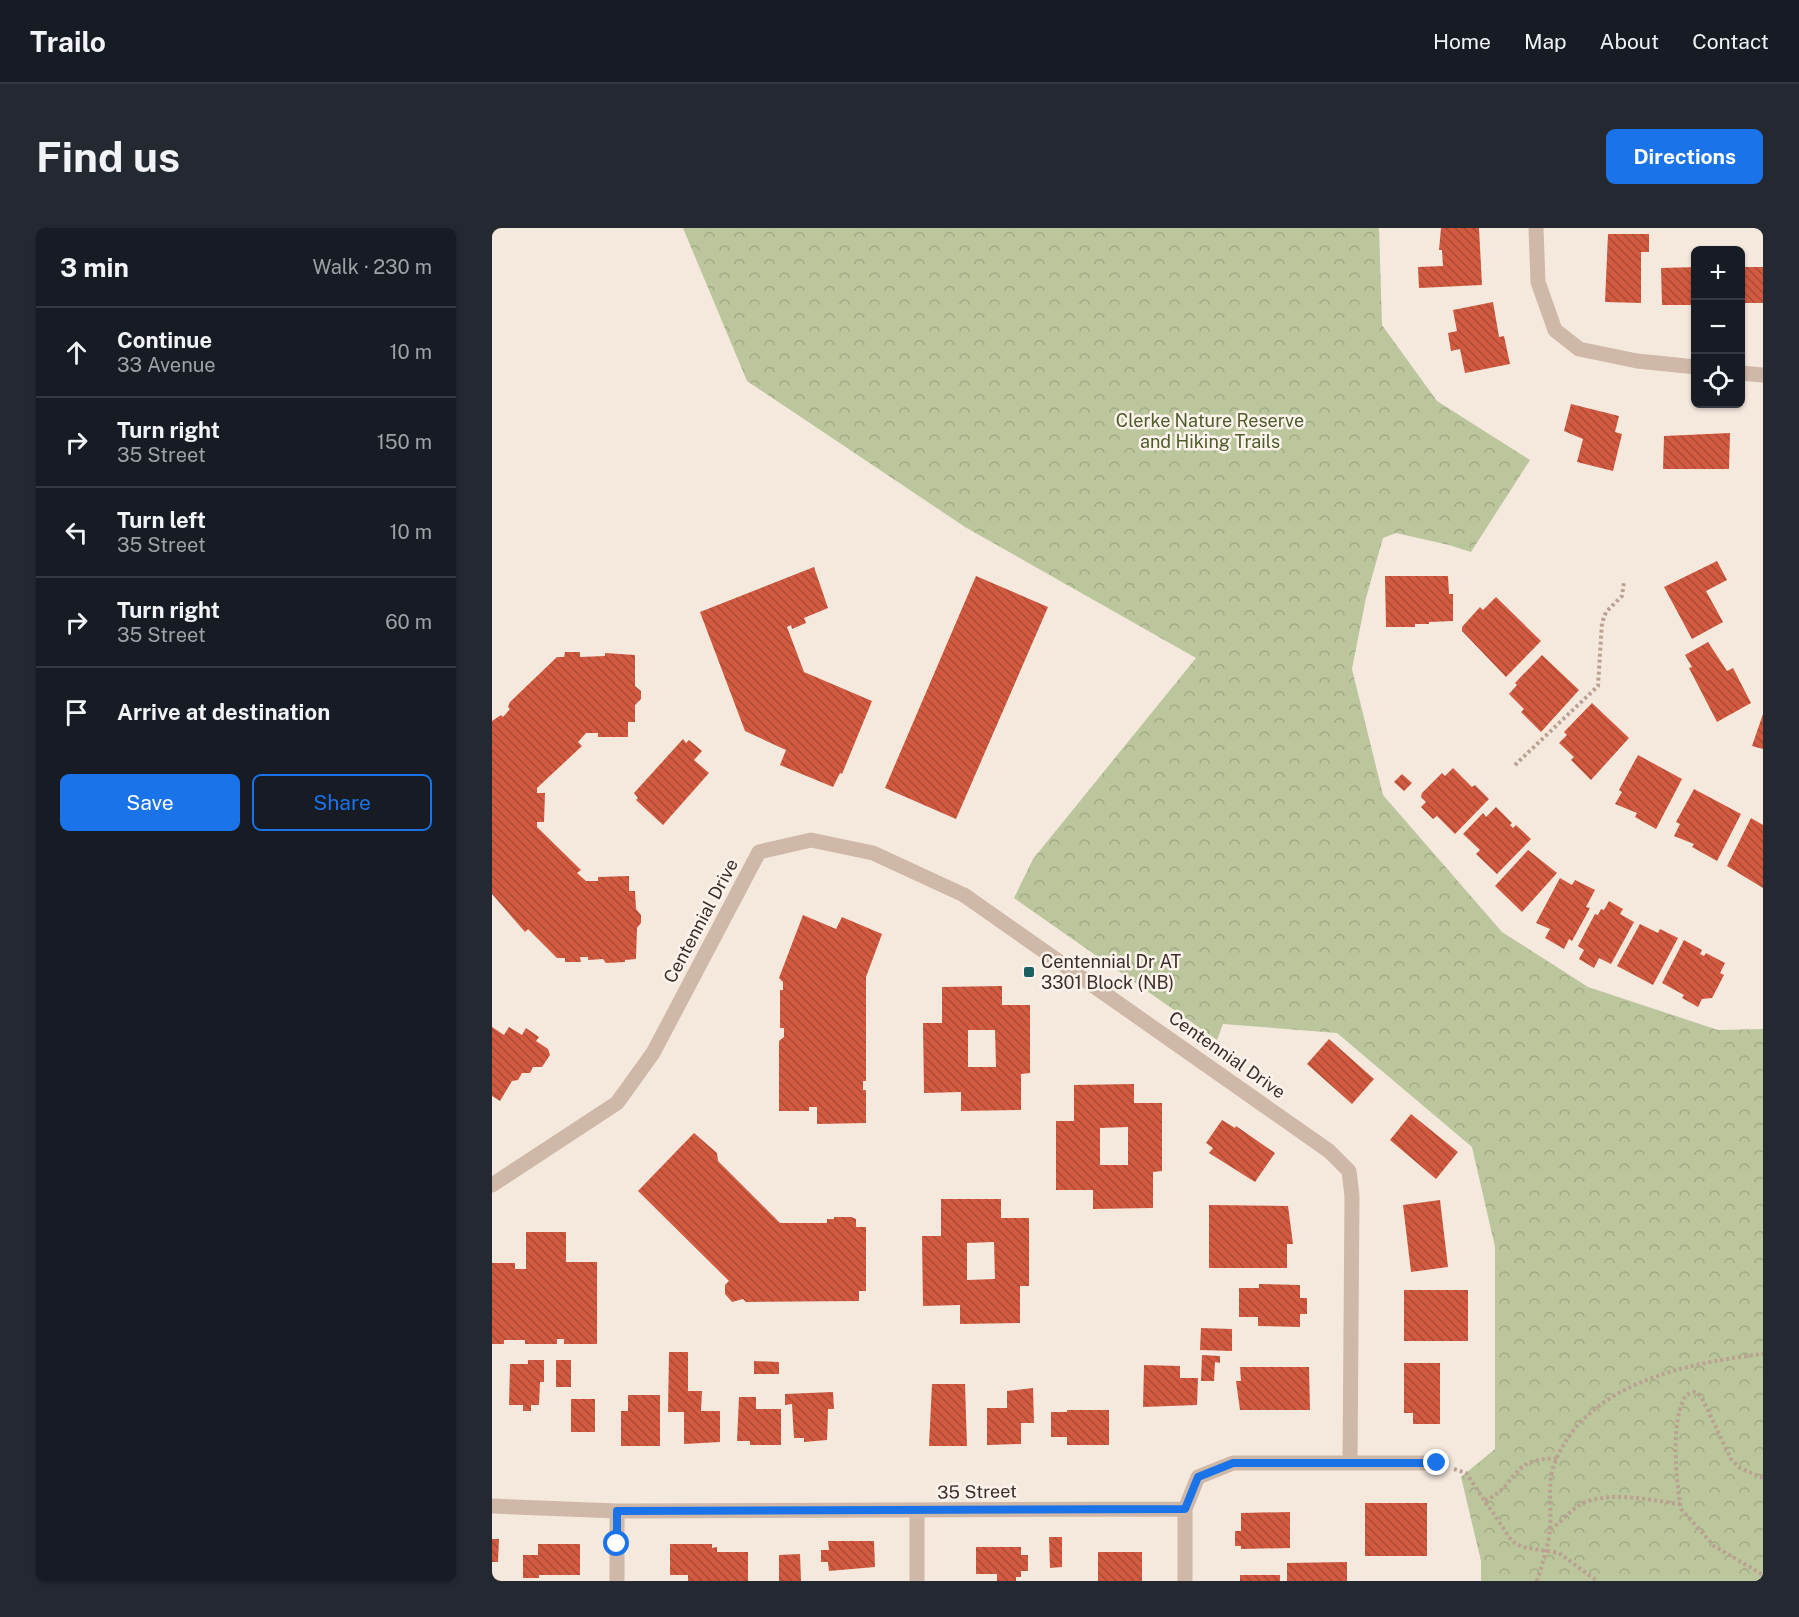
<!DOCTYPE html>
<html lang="en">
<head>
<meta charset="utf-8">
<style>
	:root { --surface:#171b24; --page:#242831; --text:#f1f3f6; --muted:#9ea1a6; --line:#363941; --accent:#1a73e8 }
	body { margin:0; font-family:"Public Sans",sans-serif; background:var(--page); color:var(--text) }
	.controls { position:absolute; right:18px; top:18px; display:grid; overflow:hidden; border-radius:9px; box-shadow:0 2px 4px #0004 }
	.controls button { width:54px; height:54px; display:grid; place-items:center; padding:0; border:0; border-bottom:2px solid var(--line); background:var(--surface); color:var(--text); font:30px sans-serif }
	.stop { position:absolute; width:18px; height:18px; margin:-14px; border:4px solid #1a73e8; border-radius:50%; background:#fff }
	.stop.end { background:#1a73e8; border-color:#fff; box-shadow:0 2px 6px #0008 }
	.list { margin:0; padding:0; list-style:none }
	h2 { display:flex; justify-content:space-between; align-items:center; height:78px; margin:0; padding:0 24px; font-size:26px }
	h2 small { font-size:20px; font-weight:400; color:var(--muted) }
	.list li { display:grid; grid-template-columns:39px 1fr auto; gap:18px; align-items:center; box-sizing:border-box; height:90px; padding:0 24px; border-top:2px solid var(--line) }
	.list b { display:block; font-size:22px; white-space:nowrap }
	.list p { margin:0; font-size:20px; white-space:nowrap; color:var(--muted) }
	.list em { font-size:20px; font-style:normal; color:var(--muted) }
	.actions { display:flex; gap:12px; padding:18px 24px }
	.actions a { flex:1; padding:14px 0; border:2px solid var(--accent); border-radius:9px; text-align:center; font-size:21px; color:var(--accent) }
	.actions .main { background:var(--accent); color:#fff }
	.icon { flex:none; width:33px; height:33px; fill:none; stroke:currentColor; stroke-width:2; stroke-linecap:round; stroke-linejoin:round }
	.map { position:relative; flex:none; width:1271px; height:1353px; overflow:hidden; border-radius:9px }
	header { display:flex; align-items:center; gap:36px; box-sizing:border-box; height:84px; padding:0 30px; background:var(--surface); border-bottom:2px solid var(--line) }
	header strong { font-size:28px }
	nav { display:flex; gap:33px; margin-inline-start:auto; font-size:21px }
	.intro { display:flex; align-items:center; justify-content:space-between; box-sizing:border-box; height:144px; padding:0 36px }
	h1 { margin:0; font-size:42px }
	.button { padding:15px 27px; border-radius:9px; background:var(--accent); color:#fff; font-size:21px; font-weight:700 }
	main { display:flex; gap:36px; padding:0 36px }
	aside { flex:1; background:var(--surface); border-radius:9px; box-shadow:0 2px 4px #0004 }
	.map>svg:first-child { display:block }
	.park { fill:url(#park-crowns) }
	.building { fill:url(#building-back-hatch); fill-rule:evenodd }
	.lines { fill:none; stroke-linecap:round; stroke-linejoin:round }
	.path { stroke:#bba192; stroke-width:4; stroke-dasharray:3 3; stroke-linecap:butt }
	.minor { stroke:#cfb8a8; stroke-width:15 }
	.route { stroke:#1a73e8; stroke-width:8 }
	.poi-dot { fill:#1a6162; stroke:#fcf3ec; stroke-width:2 }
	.labels { text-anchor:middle; stroke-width:5; stroke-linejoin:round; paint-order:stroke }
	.park-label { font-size:18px; fill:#4d5c2a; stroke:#fcf3ec }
	.street-label { font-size:18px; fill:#3b2e29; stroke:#fcf3ec }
	.poi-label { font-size:18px; fill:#3b2e29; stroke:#fcf3ec; text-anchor:start }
</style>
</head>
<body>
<header>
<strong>Trailo</strong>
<nav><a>Home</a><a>Map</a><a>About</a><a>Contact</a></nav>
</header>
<div class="intro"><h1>Find us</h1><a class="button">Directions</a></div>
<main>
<aside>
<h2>3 min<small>Walk · 230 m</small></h2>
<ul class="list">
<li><svg class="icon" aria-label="ahead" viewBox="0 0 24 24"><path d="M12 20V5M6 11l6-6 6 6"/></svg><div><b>Continue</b><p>33 Avenue</p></div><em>10 m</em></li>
<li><svg class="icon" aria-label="right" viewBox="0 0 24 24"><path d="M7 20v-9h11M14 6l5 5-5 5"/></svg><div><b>Turn right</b><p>35 Street</p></div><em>150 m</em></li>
<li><svg class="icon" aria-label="left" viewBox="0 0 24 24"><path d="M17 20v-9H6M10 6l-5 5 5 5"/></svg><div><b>Turn left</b><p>35 Street</p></div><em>10 m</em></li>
<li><svg class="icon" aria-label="right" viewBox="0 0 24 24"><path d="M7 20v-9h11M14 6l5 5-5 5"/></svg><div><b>Turn right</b><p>35 Street</p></div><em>60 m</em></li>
<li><svg class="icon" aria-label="arrive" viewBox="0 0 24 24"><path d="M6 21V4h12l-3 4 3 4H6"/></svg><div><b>Arrive at destination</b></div></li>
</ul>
<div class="actions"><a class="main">Save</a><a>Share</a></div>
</aside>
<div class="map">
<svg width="1271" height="1353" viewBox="0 0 1271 1353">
	<defs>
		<pattern id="park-crowns" width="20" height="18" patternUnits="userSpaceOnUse" patternTransform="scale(1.5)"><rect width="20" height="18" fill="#bbc69c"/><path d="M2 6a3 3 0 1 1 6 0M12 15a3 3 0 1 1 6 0" fill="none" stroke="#a2aa86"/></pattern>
		<pattern id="building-back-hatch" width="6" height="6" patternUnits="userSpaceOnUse" patternTransform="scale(1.5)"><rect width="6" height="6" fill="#d15a40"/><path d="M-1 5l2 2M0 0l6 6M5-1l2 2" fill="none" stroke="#ab4b36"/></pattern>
	</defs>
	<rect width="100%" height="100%" fill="#f5e9de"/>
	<path class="park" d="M191,0h696l3,97 55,76 93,59 -59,92 -22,-7 -53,-12 -13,5 -17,60 -14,71 31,126 119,137 86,55 130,43 45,-1v552h-282v-20l-20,-84 34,-28v-202l-23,-100 -135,-114 -114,-9 -6,16 -203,-142 19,-39 163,-201 -231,-131 -218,-146z"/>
	<path class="building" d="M949,0h38l3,57 -63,3 -1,-21 25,-1 -1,-16h-3z
		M1116,6h41v18h-8v51l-36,-1z
		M1204,39v38h-34l-1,-37z
		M1248,39h23v36h-22z
		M1001,74l6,35 5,-1 6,28 -45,9 -5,-24 -9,2 -3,-18 9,-2 -4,-21z
		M1079,176l48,12 -4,16 7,2 -9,37 -36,-9 6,-23 -19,-8z
		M1238,205l-1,36h-66l1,-33z
		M1225,333l10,19 -21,11 17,31 -31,17 -28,-52z
		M322,339l14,41 -24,10 2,5 -14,6 -1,-4 -4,2 17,45 68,29 -30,73 -2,-1 -7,14 -53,-22 6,-15 -41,-19 -45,-119z
		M484,348l72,31 -92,212 -71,-31z
		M893,348h63l1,18h4v27l-24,1v2h-14v3h-29z
		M1004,369l45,44 -35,36 -44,-46v-4l18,-20 3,3z
		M1216,414l19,29 6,-3 18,35 -34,19 -28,-54 3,-1 -7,-12z
		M73,424h15v5l25,-1v-3l30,2v31l6,5v8l-6,6v17h-7v15h-30v-4h-12l-8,9 4,4 -45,42v5h8l-1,29h-7v5l44,43 -4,3 9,8h12v-4l31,-1v15h6l1,18 5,6v8l-4,5 -1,31 -11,1v2l-19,1 -3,-4 -15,1v-3h-8l1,5h-16v-4h-8l-29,-29 -3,3 -33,-38v-173l9,-6 2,2 7,-8 -2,-2 2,-5 47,-45h7z
		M1050,427l37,35 -38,42 -20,-20 3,-3 -15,-15 8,-9 -2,-2z
		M1100,475l37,35 -38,42 -20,-20 3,-3 -15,-14 8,-8 -3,-3z
		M1271,486v35l-11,-3z
		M191,511l3,4 3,-3 13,11 -8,9 15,13 -46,52 -27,-25 2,-2 -4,-5z
		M1146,527l44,24 -26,50 -21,-12 2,-4 -22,-9 7,-12 -3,-2z
		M961,540l19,19 3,-2 14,14 -34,35 -18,-18 -4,3 -12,-12 5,-5 -5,-5 1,-4 20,-20 3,3z
		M910,546l10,9 -8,8 -10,-9z
		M1202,561l47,25 -24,47 -25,-14 2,-3 -20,-8 6,-12 -4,-2z
		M1004,579l16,16 -2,2 3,3 3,-3 15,14 -34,35 -21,-20 4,-4 -17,-16 20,-21 3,4z
		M1259,590l12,7v63l-36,-22z
		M1036,622l29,23 -35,39 -27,-26z
		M1068,650l12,7 3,-5 20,10 -9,17 4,1 -18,33 -3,-2 -5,10 -19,-11 5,-9 -14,-6z
		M1117,673l14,8 -3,5 14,8 -23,42 -12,-6 -5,10 -15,-9 5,-9 -6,-4 17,-32 3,1 3,-6 3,1z
		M311,687l33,14 6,-12 40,17 -16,43v104h-3v9h3v33l-49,1v-17h-8v4h-30v-70l5,-4v-9h-4v-38h3v-8l-4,-4z
		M1148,696l18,9 2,-4 18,9 -25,47 -36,-19z
		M1192,712l18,10 -2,4 4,2 2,-3 19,10 -5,10 4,2 -12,23 -10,1 -4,8 -16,-9 2,-3 -22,-12z
		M510,758v19h28v68l-9,1v36l-60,1v-19l-37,1 -1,-70h19v-36zM476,802h27l1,37h-28z
		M0,799l12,8 5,-8 13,8 4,-7 13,9 -3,4 12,8 2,6 -8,12h-9l-3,6h-8l-4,7 -6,1 -12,20 -8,-5z
		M837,811l45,40 -22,25 -45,-40z
		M642,856v19h28v68l-9,1v36l-60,1v-19h-37v-69h18v-36zM636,899v38h-28v-37z
		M919,886l47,38 -22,27 -46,-39z
		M730,892l13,8 1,-2 39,27 -20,29 -46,-29 4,-5 -7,-5z
		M202,905l23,20 1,8 62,62h47v-4h7v-2h17l5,2v8h10v64h-7v10l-113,1 -3,-3 -11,3 -7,-8v-9l4,-4 -91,-90z
		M449,971h60v19h28v68h-9v37l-60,1v-19l-37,1 -1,-70h19zM502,1014l1,37 -28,1v-37z
		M948,972l8,67 -37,5 -8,-67z
		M717,977l79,1 5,38h-6v24h-78z
		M34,1004h40v30h31v82h-33v-5h-7v5h-32v-4h-21v4h-12v-81h23v6h11z
		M767,1056l41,1v13h7v16h-7v13l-42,-1v-9h-19v-29h20z
		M912,1062h64v51h-64z
		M709,1100l31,1v22l-32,-1z
		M177,1124h19v39h14l-1,20h19v31l-36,2v-32h-16z
		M710,1127l18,1v7l-5,-1 -1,19h-13z
		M36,1132h16v22h-4l-1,23h-8v6h-8v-6h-14l1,-41h18z
		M64,1132h15v27h-15z
		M262,1133l25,1v12h-25z
		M912,1135h36v61h-27v-11h-9z
		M652,1137l36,1v12h18l-1,27 -54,2z
		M748,1139h69l1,43h-70l-4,-29h5z
		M440,1156h33l2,62h-38z
		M541,1160l1,35h-13v21l-34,1v-37h20v-17z
		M341,1164l1,17h-6l-1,31 -23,2v-4h-10l-2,-34 -7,1v-11z
		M136,1167h32v51h-39v-35h7z
		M247,1169h17v12h25v36h-31v-4h-13z
		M79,1171h24v33h-24z
		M575,1182h42v35h-42v-8h-16v-25h16z
		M873,1275h62v53h-62z
		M798,1284v36l-49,1v-3h-6v-15h6v-18z
		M557,1309h13v30l-12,1z
		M0,1311h7l-1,23h-6z
		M336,1313h46l1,26 -46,4 -1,-9h-7v-12h8z
		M46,1316h42v31h-41v3h-16v-23h15z
		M178,1316h42v4l5,-1v5h31v29h-60v-6h-18z
		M484,1319h45v8h7v16h-7v6h-5v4h-19v-7h-21z
		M606,1324h44v29h-44z
		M308,1326l1,27h-22v-26z
		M855,1334v19h-60v-18z
		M748,1347h40v6h-40z"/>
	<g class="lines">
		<path class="path" d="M1023,537l83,-79 4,-63 4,-11 16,-16 2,-14
			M962,1241l12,4 46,68 10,6 37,6 38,28
			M1271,1250l-23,-10 -9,-9 -30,-63 -7,-4 -8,3c-16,25 -10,85 -5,114l33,37 49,29
			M993,1273c34,-17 26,-45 72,-42
			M1058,1301c13,-7 20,-20 33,-26 29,-12 67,-3 97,1
			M1045,1353c5,-17 12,-36 13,-53 2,-20 -3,-41 3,-60 28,-84 133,-105 210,-114"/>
		<path class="minor" d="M1044,0l2,54 17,48 24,19 58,12 59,6
			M1248,145l23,2
			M0,957l125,-82 36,-50 106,-201 52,-12 62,13 91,42 365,256 20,20 3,25 -2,267
			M0,1278l125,5 568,-2
			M125,1283v70
			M425,1284v69
			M693,1353v-72l13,-32 35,-14h204"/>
	</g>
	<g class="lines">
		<path class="route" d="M125,1316v-33l568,-2 13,-32 35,-14h204"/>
	</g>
	<rect class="poi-dot" x="531" y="738" width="12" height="12" rx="3"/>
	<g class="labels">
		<g class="park-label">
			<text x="718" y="199">Clerke Nature Reserve<tspan x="718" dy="21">and Hiking Trails</tspan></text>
		</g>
		<g class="street-label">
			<text transform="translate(209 693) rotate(-62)" y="6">Centennial Drive</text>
			<text transform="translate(735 827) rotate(35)" y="6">Centennial Drive</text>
			<text transform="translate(485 1264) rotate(-1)" y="6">35 Street</text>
		</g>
		<g class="poi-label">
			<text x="549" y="740">Centennial Dr AT<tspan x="549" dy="21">3301 Block (NB)</tspan></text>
		</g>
	</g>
</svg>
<div class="controls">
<button>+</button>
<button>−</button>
<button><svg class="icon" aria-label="locate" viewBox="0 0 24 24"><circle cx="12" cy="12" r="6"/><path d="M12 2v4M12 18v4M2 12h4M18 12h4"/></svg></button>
</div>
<div class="stop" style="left:125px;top:1316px"></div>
<div class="stop end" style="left:945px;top:1235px"></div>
</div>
</main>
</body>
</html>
